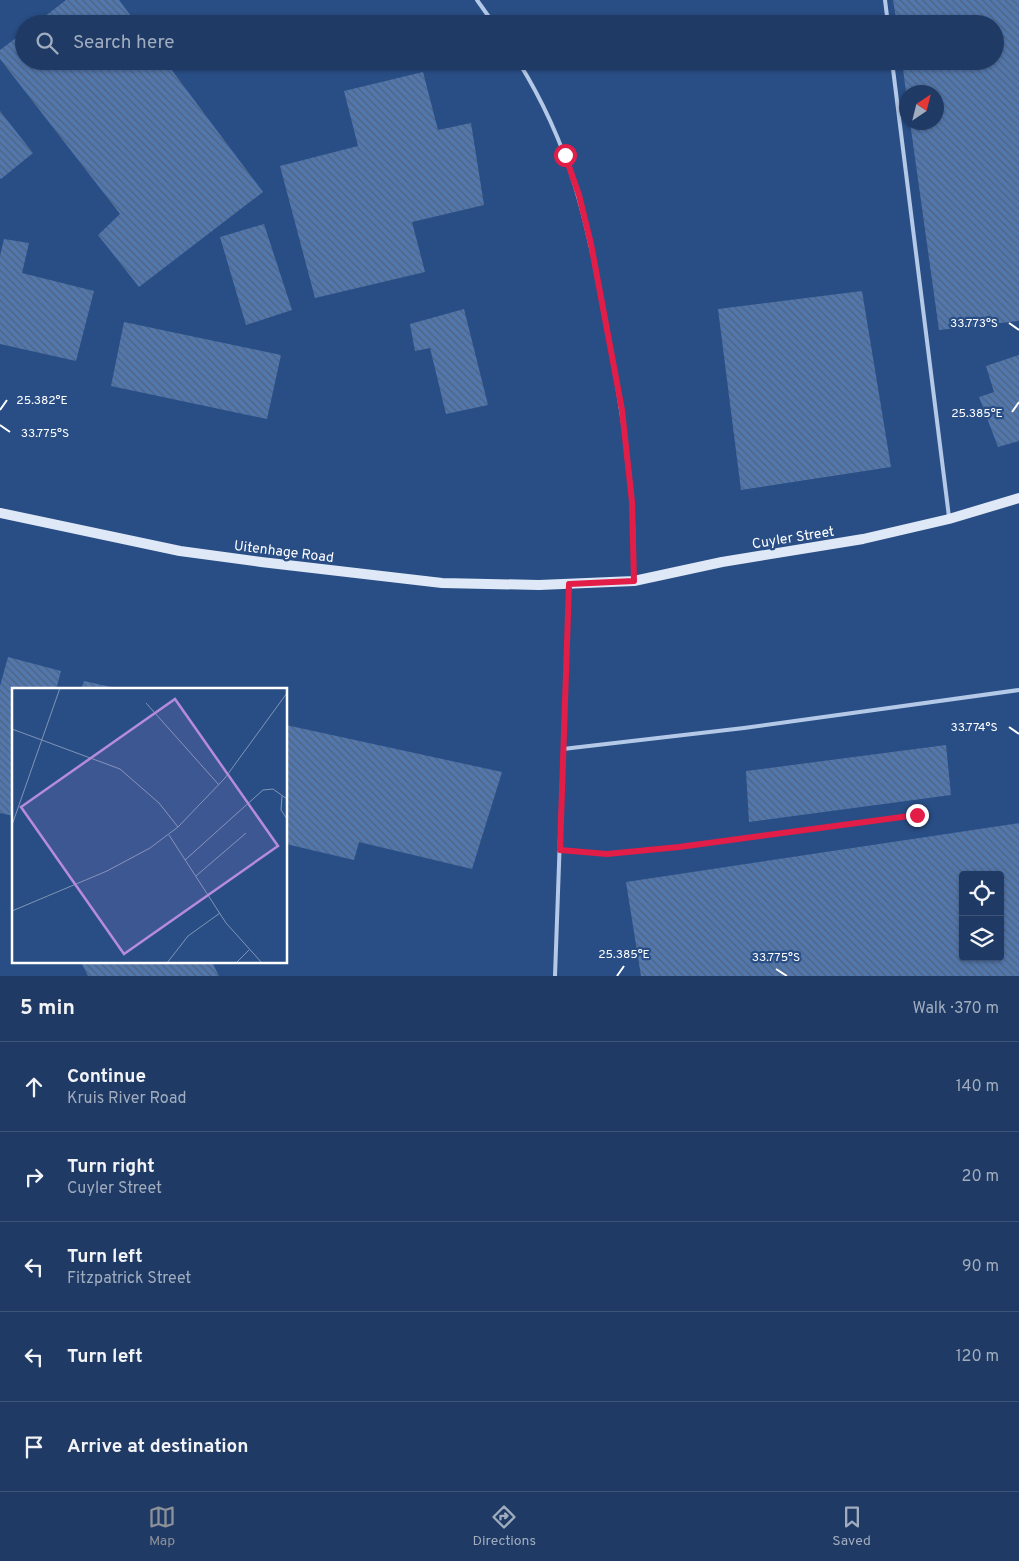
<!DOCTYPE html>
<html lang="en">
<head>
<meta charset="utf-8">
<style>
	:root { --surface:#1f3a64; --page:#27416a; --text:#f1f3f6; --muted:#a1adbf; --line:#3c5478; --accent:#8c9099 }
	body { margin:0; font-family:Overpass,sans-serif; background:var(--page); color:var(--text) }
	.controls { position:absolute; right:15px; bottom:15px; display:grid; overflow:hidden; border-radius:5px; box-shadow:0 1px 4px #0004 }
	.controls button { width:45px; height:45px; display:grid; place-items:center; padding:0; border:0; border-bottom:1px solid var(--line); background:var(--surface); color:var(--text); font:25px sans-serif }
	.compass { position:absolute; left:899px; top:85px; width:45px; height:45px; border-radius:50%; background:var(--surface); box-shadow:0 1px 4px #0004; rotate:35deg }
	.stop { position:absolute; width:15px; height:15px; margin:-11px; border:4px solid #e11d48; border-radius:50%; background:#fff }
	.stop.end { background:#e11d48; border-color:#fff; box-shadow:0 1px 5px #0008 }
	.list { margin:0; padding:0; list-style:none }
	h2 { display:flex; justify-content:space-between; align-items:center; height:65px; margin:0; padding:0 20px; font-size:21px }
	h2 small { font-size:16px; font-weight:400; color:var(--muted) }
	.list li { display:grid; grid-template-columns:32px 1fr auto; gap:15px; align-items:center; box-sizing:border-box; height:90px; padding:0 20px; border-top:1px solid var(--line) }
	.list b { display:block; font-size:19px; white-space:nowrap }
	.list p { margin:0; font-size:16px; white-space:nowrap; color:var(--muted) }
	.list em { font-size:16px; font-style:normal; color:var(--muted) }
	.icon { flex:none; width:28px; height:28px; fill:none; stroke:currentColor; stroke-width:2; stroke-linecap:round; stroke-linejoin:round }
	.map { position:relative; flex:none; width:1019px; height:976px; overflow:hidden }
	.search { position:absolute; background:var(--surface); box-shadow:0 1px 4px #0004; left:15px; right:15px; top:15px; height:55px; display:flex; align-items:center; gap:12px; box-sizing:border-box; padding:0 18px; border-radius:28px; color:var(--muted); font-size:19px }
	.sheet { height:515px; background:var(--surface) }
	nav { display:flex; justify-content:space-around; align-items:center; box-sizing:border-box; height:70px; border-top:1px solid var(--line); background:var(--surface); font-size:14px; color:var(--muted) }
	nav a { display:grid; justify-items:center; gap:2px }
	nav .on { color:var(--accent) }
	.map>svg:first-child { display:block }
	.building { fill:url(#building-back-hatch); fill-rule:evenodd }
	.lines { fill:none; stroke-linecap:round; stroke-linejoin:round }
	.service { stroke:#b4c9e7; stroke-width:4 }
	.secondary { stroke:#dee8f7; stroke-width:10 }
	.route { stroke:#e11d48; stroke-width:6 }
	.ticks { fill:none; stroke:#fff; stroke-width:2 }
	.labels { text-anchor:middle; stroke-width:4.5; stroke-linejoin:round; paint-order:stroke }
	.street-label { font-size:14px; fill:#fff; stroke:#294e85 }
	.inset-road { fill:none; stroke:#7f95b6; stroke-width:1 }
	.view { fill:#b68bdc; fill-opacity:0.15; stroke:#b68bdc; stroke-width:2.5 }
	.inset-edge { fill:none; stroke:#fff; stroke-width:2.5 }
	.ticks-label { font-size:12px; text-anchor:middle; fill:#fff; stroke:#294e85; stroke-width:4.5; stroke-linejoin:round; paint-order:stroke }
</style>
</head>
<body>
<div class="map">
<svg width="1019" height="976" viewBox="0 0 1019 976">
	<defs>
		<pattern id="building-back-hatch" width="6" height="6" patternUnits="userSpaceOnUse" patternTransform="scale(1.25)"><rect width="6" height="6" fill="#5277ad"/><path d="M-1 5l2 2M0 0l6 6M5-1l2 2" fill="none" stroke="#4f627c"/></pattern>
	</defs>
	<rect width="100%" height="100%" fill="#294e85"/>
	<path class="building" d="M66,0h53l18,24h-102z
		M893,0h126v321l-80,9 -29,-208h26v-30h-30l-4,-31h93v-37h-98z
		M24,32v29h141l98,131 -124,95 -41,-52 22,-21 -120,-155v-9z
		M423,72l15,58 33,-7 13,82 -72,17 13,50 -110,26 -35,-132 78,-20 -14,-55z
		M0,111l33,42 -32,26 -1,-1z
		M264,224l28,86 -46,15 -26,-88z
		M4,239l25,4 -7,30 72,18 -18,70 -76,-17v-88z
		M862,291l29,176 -150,23 -23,-181z
		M464,309l24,96 -42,9 -16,-66 -15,3 -5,-27z
		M124,322l157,33 -14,64 -156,-33z
		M1019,355v86l-21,6 -19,-50 15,-5 -8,-26z
		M8,657l53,14 -5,19h-42v126l-14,-3v-127z
		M84,681l36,8v1h-39z
		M286,725l216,47 -30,97 -113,-27 -5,18 -68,-16z
		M946,745l5,50 -202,27 -3,-51z
		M1019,823v153h-378l-15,-94zM963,875h37v82h-37z
		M81,962h131l7,14h-131z"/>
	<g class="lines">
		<path class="service" d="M477,0l17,24
			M885,0l3,24
			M518,61c53,85 69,160 87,256 11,61 22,122 27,184 2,26 1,53 2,79
			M892,61l57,456
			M563,749l181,-21 275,-38
			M560,850l47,4 72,-7 238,-32
			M555,976l14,-390"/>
		<path class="secondary" d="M0,513l180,38 81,11 181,21 97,2 95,-4 88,-19 141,-23 86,-20 70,-21"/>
	</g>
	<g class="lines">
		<path class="route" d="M565,155l14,40 12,49 31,166 10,92 2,79 -65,3 -9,266 47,4 72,-7 238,-32"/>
	</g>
	<path class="ticks" d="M1009,323l10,7M0,410l7,-10M1012,412l7,-10M0,425l10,7M1009,727l10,7M776,969l11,7M617,976l7,-10"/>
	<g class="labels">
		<g class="street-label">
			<text transform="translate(793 537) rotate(-9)" y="5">Cuyler Street</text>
			<text transform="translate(284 551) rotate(7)" y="5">Uitenhage Road</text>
		</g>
	</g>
	<g transform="translate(12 688)">
		<rect width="275" height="275" fill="#294e85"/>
		<path class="inset-road" d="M134,15l73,82M0,41l108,40 39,34 19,24M270,108l-1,14 6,9M0,137l48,-137M157,147l57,88 36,40M173,172l78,-70 10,-1 14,10M184,188l50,-43M0,223l95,-40 43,-23 28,-21 47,-49 62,-85M155,275l21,-27 32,-23M224,275l13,-13"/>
		<path class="view" d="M163,11l103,147 -154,108 -103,-147z"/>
		<rect width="275" height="275" class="inset-edge"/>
	</g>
	<g class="ticks-label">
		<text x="974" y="327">33.773°S</text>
		<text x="42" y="404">25.382°E</text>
		<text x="977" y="417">25.385°E</text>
		<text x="45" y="437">33.775°S</text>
		<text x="974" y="731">33.774°S</text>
		<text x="624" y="958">25.385°E</text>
		<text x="776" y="961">33.775°S</text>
	</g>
</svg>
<div class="controls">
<button><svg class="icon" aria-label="locate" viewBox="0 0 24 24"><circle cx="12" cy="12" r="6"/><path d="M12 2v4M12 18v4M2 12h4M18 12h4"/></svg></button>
<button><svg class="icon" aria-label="layers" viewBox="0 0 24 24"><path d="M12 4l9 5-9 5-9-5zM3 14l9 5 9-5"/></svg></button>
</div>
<svg class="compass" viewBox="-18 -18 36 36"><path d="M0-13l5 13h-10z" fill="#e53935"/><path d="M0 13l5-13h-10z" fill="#a1adbf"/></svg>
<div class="stop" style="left:565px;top:155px"></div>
<div class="stop end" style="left:917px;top:815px"></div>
<div class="search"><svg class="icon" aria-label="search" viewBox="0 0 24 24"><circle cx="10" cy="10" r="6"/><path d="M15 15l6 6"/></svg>Search here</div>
</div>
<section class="sheet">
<h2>5 min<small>Walk · 370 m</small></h2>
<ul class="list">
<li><svg class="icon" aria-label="ahead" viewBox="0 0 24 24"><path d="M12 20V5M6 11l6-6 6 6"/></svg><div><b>Continue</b><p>Kruis River Road</p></div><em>140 m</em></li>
<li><svg class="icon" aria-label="right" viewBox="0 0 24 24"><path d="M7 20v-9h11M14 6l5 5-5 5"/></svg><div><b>Turn right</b><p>Cuyler Street</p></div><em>20 m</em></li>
<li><svg class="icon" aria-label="left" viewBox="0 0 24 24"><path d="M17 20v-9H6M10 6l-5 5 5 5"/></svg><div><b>Turn left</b><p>Fitzpatrick Street</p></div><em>90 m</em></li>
<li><svg class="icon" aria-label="left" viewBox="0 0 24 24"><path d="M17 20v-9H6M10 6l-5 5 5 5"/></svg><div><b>Turn left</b></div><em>120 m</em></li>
<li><svg class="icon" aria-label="arrive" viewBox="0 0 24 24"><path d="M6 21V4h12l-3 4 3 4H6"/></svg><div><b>Arrive at destination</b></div></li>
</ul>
</section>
<nav>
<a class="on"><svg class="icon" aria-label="map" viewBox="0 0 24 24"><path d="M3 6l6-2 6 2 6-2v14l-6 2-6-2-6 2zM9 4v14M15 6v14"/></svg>Map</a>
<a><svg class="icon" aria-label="directions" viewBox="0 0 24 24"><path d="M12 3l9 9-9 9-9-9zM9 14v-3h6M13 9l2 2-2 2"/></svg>Directions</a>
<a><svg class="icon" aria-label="saved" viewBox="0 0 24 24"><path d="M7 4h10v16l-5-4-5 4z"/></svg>Saved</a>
</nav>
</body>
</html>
